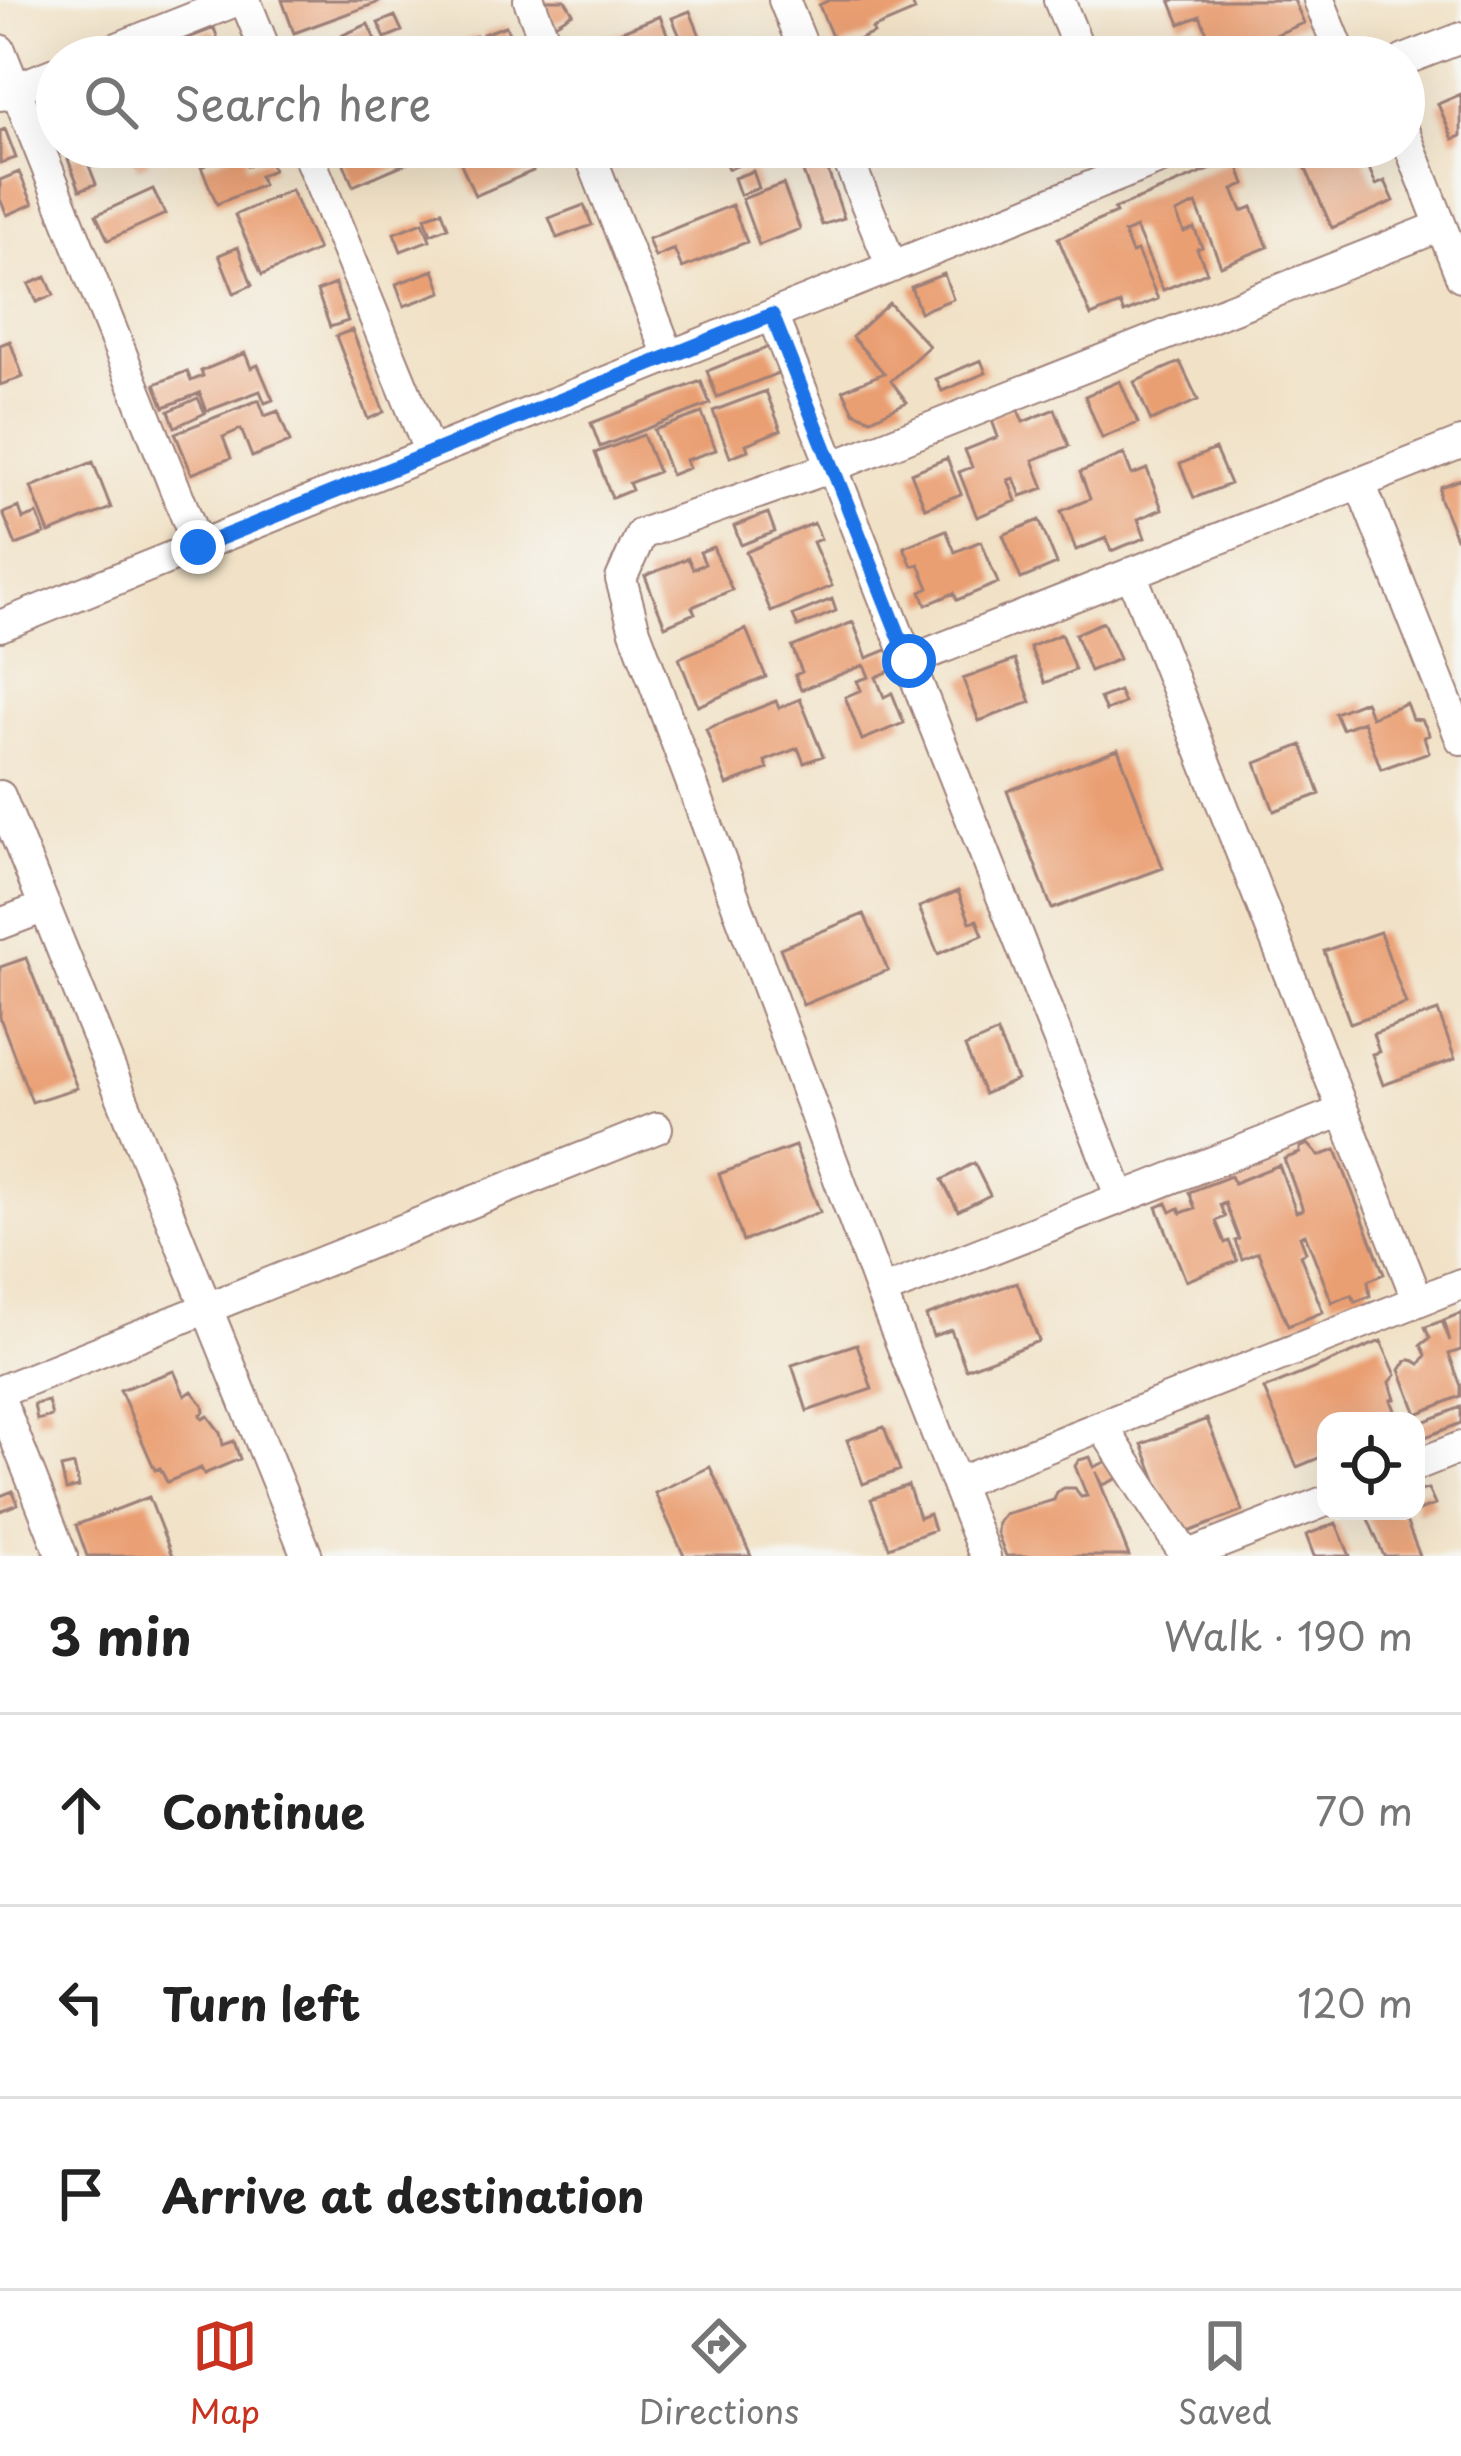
<!DOCTYPE html>
<html lang="en">
<head>
<meta charset="utf-8">
<style>
	:root { --surface:#fff; --page:#f6f6f6; --text:#222; --muted:#767676; --line:#e0e0e0; --accent:#c8321e }
	body { margin:0; font-family:"Playpen Sans",sans-serif; background:var(--page); color:var(--text) }
	.controls { position:absolute; right:36px; bottom:36px; display:grid; overflow:hidden; border-radius:24px; box-shadow:0 12px 48px #0002 }
	.controls button { width:108px; height:108px; display:grid; place-items:center; padding:0; border:0; border-bottom:3px solid var(--line); background:var(--surface); color:var(--text); font:60px sans-serif }
	.stop { position:absolute; width:36px; height:36px; margin:-27px; border:9px solid #1a73e8; border-radius:50%; background:#fff }
	.stop.end { background:#1a73e8; border-color:#fff; box-shadow:0 3px 12px #0008 }
	.list { margin:0; padding:0; list-style:none }
	h2 { display:flex; justify-content:space-between; align-items:center; height:156px; margin:0; padding:0 48px; font-size:51px }
	h2 small { font-size:39px; font-weight:400; color:var(--muted) }
	.list li { display:grid; grid-template-columns:78px 1fr auto; gap:36px; align-items:center; box-sizing:border-box; height:192px; padding:0 48px; border-top:3px solid var(--line) }
	.list b { display:block; font-size:45px; white-space:nowrap }
	.list em { font-size:39px; font-style:normal; color:var(--muted) }
	.icon { flex:none; width:66px; height:66px; fill:none; stroke:currentColor; stroke-width:2; stroke-linecap:round; stroke-linejoin:round }
	.map { position:relative; flex:none; width:1461px; height:1556px; overflow:hidden }
	.search { position:absolute; background:var(--surface); box-shadow:0 12px 48px #0002; left:36px; right:36px; top:36px; height:132px; display:flex; align-items:center; gap:30px; box-sizing:border-box; padding:0 42px; border-radius:66px; color:var(--muted); font-size:45px }
	.sheet { height:732px; background:var(--surface) }
	nav { display:flex; justify-content:space-around; align-items:center; box-sizing:border-box; height:168px; border-top:3px solid var(--line); background:var(--surface); font-size:33px; color:var(--muted) }
	nav a { display:grid; justify-items:center; gap:6px }
	nav .on { color:var(--accent) }
	.map>svg:first-child { display:block }
	.building { fill:#ea9f72 }
	.lines { fill:none; stroke-linecap:round; stroke-linejoin:round }
	.street-casing { stroke:#9e8079; stroke-width:34 }
	.street { stroke:#fff; stroke-width:30 }
	.route { stroke:#1a73e8; stroke-width:15 }
</style>
</head>
<body>
<div class="map">
<svg width="1461" height="1556" viewBox="0 0 1461 1556">
	<rect width="100%" height="100%" fill="#f6f6f2"/>
	<filter id="ink" filterUnits="userSpaceOnUse"><feTurbulence type="fractalNoise" baseFrequency=".00833" numOctaves="2"/><feDisplacementMap in="SourceGraphic" scale="24" xChannelSelector="R" yChannelSelector="G"/><feConvolveMatrix kernelMatrix="1 2 1 2 8 2 1 2 1" color-interpolation-filters="sRGB"/></filter>
	<filter id="wash" filterUnits="userSpaceOnUse"><feTurbulence type="fractalNoise" baseFrequency=".004" numOctaves="4" result="noise"/><feDisplacementMap in="SourceGraphic" scale="48" xChannelSelector="R" yChannelSelector="G"/><feGaussianBlur stdDeviation="2.7" result="paint"/><feColorMatrix in="noise" values="0 0 0 0 0 0 0 0 0 0 0 0 0 0 0 0 0 1.4 0 .05"/><feComposite in="paint" operator="in"/></filter>
	<g filter="url(#wash)">
		<rect width="100%" height="100%" fill="#f1e2c7"/>
		<g id="blocks">
			<path class="building" d="M282,0h100v1l-88,32z
				M541,0h24l8,13 -18,11z
				M830,0h81l4,11 -43,18 2,4 -37,16 -18,-44z
				M1170,0h124l10,23 -81,34h-6l-17,-41 -20,8z
				M690,11l14,35 -17,7 -15,-35z
				M395,16l7,15 -17,7 -7,-15z
				M660,16l15,38 -7,3h-92l-2,-7z
				M368,24l9,20 -32,13h-37l-2,-6z
				M506,26l12,31h-26l-9,-23z
				M214,28l5,14 -34,12 1,3h-46z
				M476,36l10,21h-60z
				M1058,42l6,15h-42z
				M400,44l5,13h-36z
				M1461,94v42l-8,3 -15,-35z
				M5,129l11,29 -16,5v-32z
				M129,147h14l6,17 -12,4z
				M228,147h46l-29,12 2,7 21,-8 5,12 -14,6 4,9 -46,19 -16,-37 30,-13z
				M356,147h88l-91,39 -13,-32z
				M473,147h50l10,24 -58,25 -18,-42z
				M720,147h25l5,14 -22,8z
				M1302,147h58l16,38 9,-4 9,20 -62,27 -33,-75 5,-2z
				M84,153l12,31 -16,6 -12,-31z
				M1236,159l9,25 -12,5 9,22 10,-4 16,40 -47,19 -25,-62 -20,9 8,19 10,-4 8,19 -5,2 10,23 -44,18 -27,-62 -12,5 8,20 5,-2 21,48 -34,14 -4,-9 -29,12 -33,-78 58,-25 -2,-4z
				M825,162l19,56 -22,7 -20,-56z
				M753,171l6,17 -19,7 -6,-17z
				M19,172l14,32 -26,11 -7,-16v-19z
				M783,184l17,45 -41,16 -17,-46z
				M153,189l12,25 -57,26 -12,-25z
				M291,190l27,60 -56,25 -27,-60z
				M584,205l8,20 -35,13 -8,-20z
				M732,205l15,37 -65,26 -8,-19 -19,8 -7,-18z
				M442,211l6,16 -17,7 -6,-17z
				M423,222l7,18 -29,11 -7,-18z
				M238,247l14,38 -18,8 -15,-38z
				M434,270l8,22 -38,14 -8,-22z
				M944,274l9,25 -33,13 -9,-25z
				M46,277l8,18 -17,7 -8,-18z
				M335,284l13,37 -18,6 -13,-36z
				M889,303l40,43 -38,35 16,21 -36,17 -17,-7 -11,-22 41,-17 -32,-36z
				M352,330l32,82 -16,7 -32,-83z
				M10,341l13,36 -23,8v-40z
				M771,346l10,26 -64,25 -10,-26z
				M245,353l6,15 7,-3 15,35 -8,3 -5,-12 -53,20 -7,-18 -36,14 -9,-23 32,-13 4,10 12,-5 -2,-5z
				M981,360l5,13 -44,18 -6,-12z
				M1180,362l18,38 -47,21 -17,-39z
				M701,381l9,23 -110,43 -9,-24z
				M1120,381l18,42 -36,15 -17,-42z
				M766,391l15,39 -35,14 2,6 -18,7 -17,-46z
				M198,398l7,15 -30,14 -6,-16z
				M259,400l6,16 13,-5 12,31 -38,15 -11,-28 -18,8 8,21 -39,16 -17,-41z
				M1016,405l7,17 32,-13 14,37 -36,14 11,28 -23,8 -7,-18 -6,2 8,21 -39,16 -18,-45 13,-5 -7,-17 33,-13 -8,-22z
				M702,413l14,37 -30,10 3,8 -18,7 -17,-45z
				M643,435l15,37 -29,11 3,7 -20,8 -17,-45z
				M1215,449l15,35 -36,14 -14,-34z
				M1124,454l8,21 15,-6 15,40 -24,10 7,19 -34,13 -5,-13 -30,12 -15,-39 29,-12 -10,-27z
				M947,458l14,36 -36,14 -14,-35z
				M93,462l18,46 -62,25 -18,-46z
				M1461,479v57l-5,2 -17,-41 1,-10z
				M19,507l4,12 14,-5 8,20 -29,11 -13,-32z
				M768,513l7,19 -34,13 -7,-19z
				M1039,520l18,44 -36,15 -18,-44z
				M814,523l7,16 -8,3 19,44 -61,26 -25,-60z
				M946,530l9,22 26,-11 17,42 -41,17 -3,-7 -28,12 -5,-13 8,-4 -10,-24 -7,2 -8,-19z
				M713,547l19,43 -40,17 3,6 -30,13 -20,-50 43,-18 5,11 12,-5 -5,-12z
				M832,599l4,12 -38,16 -5,-12z
				M853,622l14,36 22,-9 8,19 -21,9 8,20 8,-4 12,30 -42,17 -17,-43 16,-7 -4,-9 12,-4 -5,-12 -63,25 -6,-15 7,-3 -10,-25z
				M1103,622l16,37 -29,12 -15,-37z
				M746,629l20,48 -68,29 -19,-48z
				M1061,634l14,36 -30,13 -15,-36z
				M1015,660l16,42 -52,19 -16,-42z
				M1119,691l5,12 -18,8 -6,-13z
				M800,699l23,57 -19,7 -6,-15 -33,13 3,8 -41,16 -21,-56 70,-28 3,7z
				M1365,701l6,16 35,-14 6,16 10,1 6,11 1,4 -5,2 5,15 -48,17 -18,-48 -21,8 -7,-16z
				M1302,745l18,49 -46,17 -18,-48z
				M1118,749l45,119 -111,41 -45,-118z
				M958,891l12,31 7,-2 6,15 -45,19 -19,-47z
				M864,914l24,56 -85,35 -23,-57z
				M1380,932l26,72 -56,19 -26,-72z
				M26,958l51,130 -45,14 -32,-84v-51z
				M1438,1011l17,48 -72,26 -11,-31 7,-2 -6,-18z
				M997,1033l20,47 -33,14 -19,-47z
				M1308,1144l11,12 17,-6 48,124 -16,7 2,15 -15,6 -3,-7 -20,7 -27,-68 -5,2 6,16 -6,3 23,57 -35,14 -30,-74 -16,7 -7,-18 4,-2 -14,-36 -5,2 5,12 -9,4 9,22 4,-2 8,20 -51,20 -29,-74 10,-4 4,9 8,-4 2,5 14,-5 -6,-16 42,-16 3,7 45,-18 17,47 7,-2 -19,-51 16,-6v-5z
				M795,1146l25,66 -77,29 -24,-67z
				M974,1163l16,32 -32,16 -16,-31z
				M1017,1282l22,59 -73,28 -15,-39 -18,6 -7,-20z
				M1461,1313v37l-12,4 12,32v10l-44,18 -17,-44 6,-9 5,-2 9,5 6,-9 -5,-10 9,-7 -5,-11 17,-6 8,20 -6,-21z
				M1381,1341l15,34 -6,7 5,17 -4,1 8,21h-73v34l-29,12 -33,-78z
				M857,1344l15,45 -65,22 -15,-46z
				M174,1371l11,25 7,-5 11,14 1,7 -4,3 3,4 5,-3 12,16 3,13 11,-4 6,18 -36,15 -3,-6 -34,14 -7,-14 -5,2 -35,-80z
				M48,1401l4,15 -15,4 -3,-16z
				M1461,1407v16l-38,15 -5,-14z
				M1207,1419l36,92 -65,25 -36,-92z
				M884,1427l16,43 -37,14 -16,-44z
				M1090,1457l4,10 16,-7 8,18 -15,7 -7,-13 33,84h-123l-9,-24 1,-10 6,-8 50,-14 3,-8 7,-4h11l6,9 6,-1 -12,-30 4,-6z
				M74,1465l5,22 -13,3 -5,-22z
				M710,1467l41,89h-67l-29,-63z
				M908,1485l11,33 10,-4 5,16 -45,17 -18,-48z
				M1428,1489l7,16 -19,7v-20z
				M13,1491l5,13 -18,7v-15z
				M149,1497l23,59h-85l-11,-31z
				M1368,1511h34l18,45h-36l-19,-44z
				M1336,1523l14,33h-36l-8,-21z"/>
		</g>
	</g>
	<g filter="url(#ink)">
		<use href="#blocks" fill-opacity="0" stroke="#9e8079" stroke-width="3"/>
		<g class="lines">
			<g class="street-casing">
				<path id="street" d="M245,0l23,57
					M529,0l22,57
					M784,0l23,57
					M1059,0l23,57
					M1319,0l23,57
					M0,50l198,496
					M95,57l143,-57
					M1404,60l57,-22
					M0,95l57,-23
					M1404,132l57,144
					M305,147l125,306
					M587,147l82,209
					M843,147l49,120
					M772,315l349,883
					M1360,483l101,256
					M1131,573l287,728
					M0,626l1189,-479
					M909,661l552,-218
					M0,796l307,760
					M0,924l45,-17
					M881,1292l462,-181
					M0,1391l657,-263
					M0,1399l62,157
					M1102,1426l84,130
					M1416,1465l45,-18
					M957,1483l504,-199
					M985,1556l-104,-264 -246,-661 -14,-52 20,-45 191,-67 609,-241
					M1186,1556l140,-55"/>
			</g>
			<use href="#street" class="street"/>
		</g>
	</g>
	<g class="lines" filter="url(#ink)">
		<path class="route" d="M198,547l574,-232 137,346"/>
	</g>
</svg>
<div class="controls">
<button><svg class="icon" aria-label="locate" viewBox="0 0 24 24"><circle cx="12" cy="12" r="6"/><path d="M12 2v4M12 18v4M2 12h4M18 12h4"/></svg></button>
</div>
<div class="stop" style="left:909px;top:661px"></div>
<div class="stop end" style="left:198px;top:547px"></div>
<div class="search"><svg class="icon" aria-label="search" viewBox="0 0 24 24"><circle cx="10" cy="10" r="6"/><path d="M15 15l6 6"/></svg>Search here</div>
</div>
<section class="sheet">
<h2>3 min<small>Walk · 190 m</small></h2>
<ul class="list">
<li><svg class="icon" aria-label="ahead" viewBox="0 0 24 24"><path d="M12 20V5M6 11l6-6 6 6"/></svg><div><b>Continue</b></div><em>70 m</em></li>
<li><svg class="icon" aria-label="left" viewBox="0 0 24 24"><path d="M17 20v-9H6M10 6l-5 5 5 5"/></svg><div><b>Turn left</b></div><em>120 m</em></li>
<li><svg class="icon" aria-label="arrive" viewBox="0 0 24 24"><path d="M6 21V4h12l-3 4 3 4H6"/></svg><div><b>Arrive at destination</b></div></li>
</ul>
</section>
<nav>
<a class="on"><svg class="icon" aria-label="map" viewBox="0 0 24 24"><path d="M3 6l6-2 6 2 6-2v14l-6 2-6-2-6 2zM9 4v14M15 6v14"/></svg>Map</a>
<a><svg class="icon" aria-label="directions" viewBox="0 0 24 24"><path d="M12 3l9 9-9 9-9-9zM9 14v-3h6M13 9l2 2-2 2"/></svg>Directions</a>
<a><svg class="icon" aria-label="saved" viewBox="0 0 24 24"><path d="M7 4h10v16l-5-4-5 4z"/></svg>Saved</a>
</nav>
</body>
</html>
